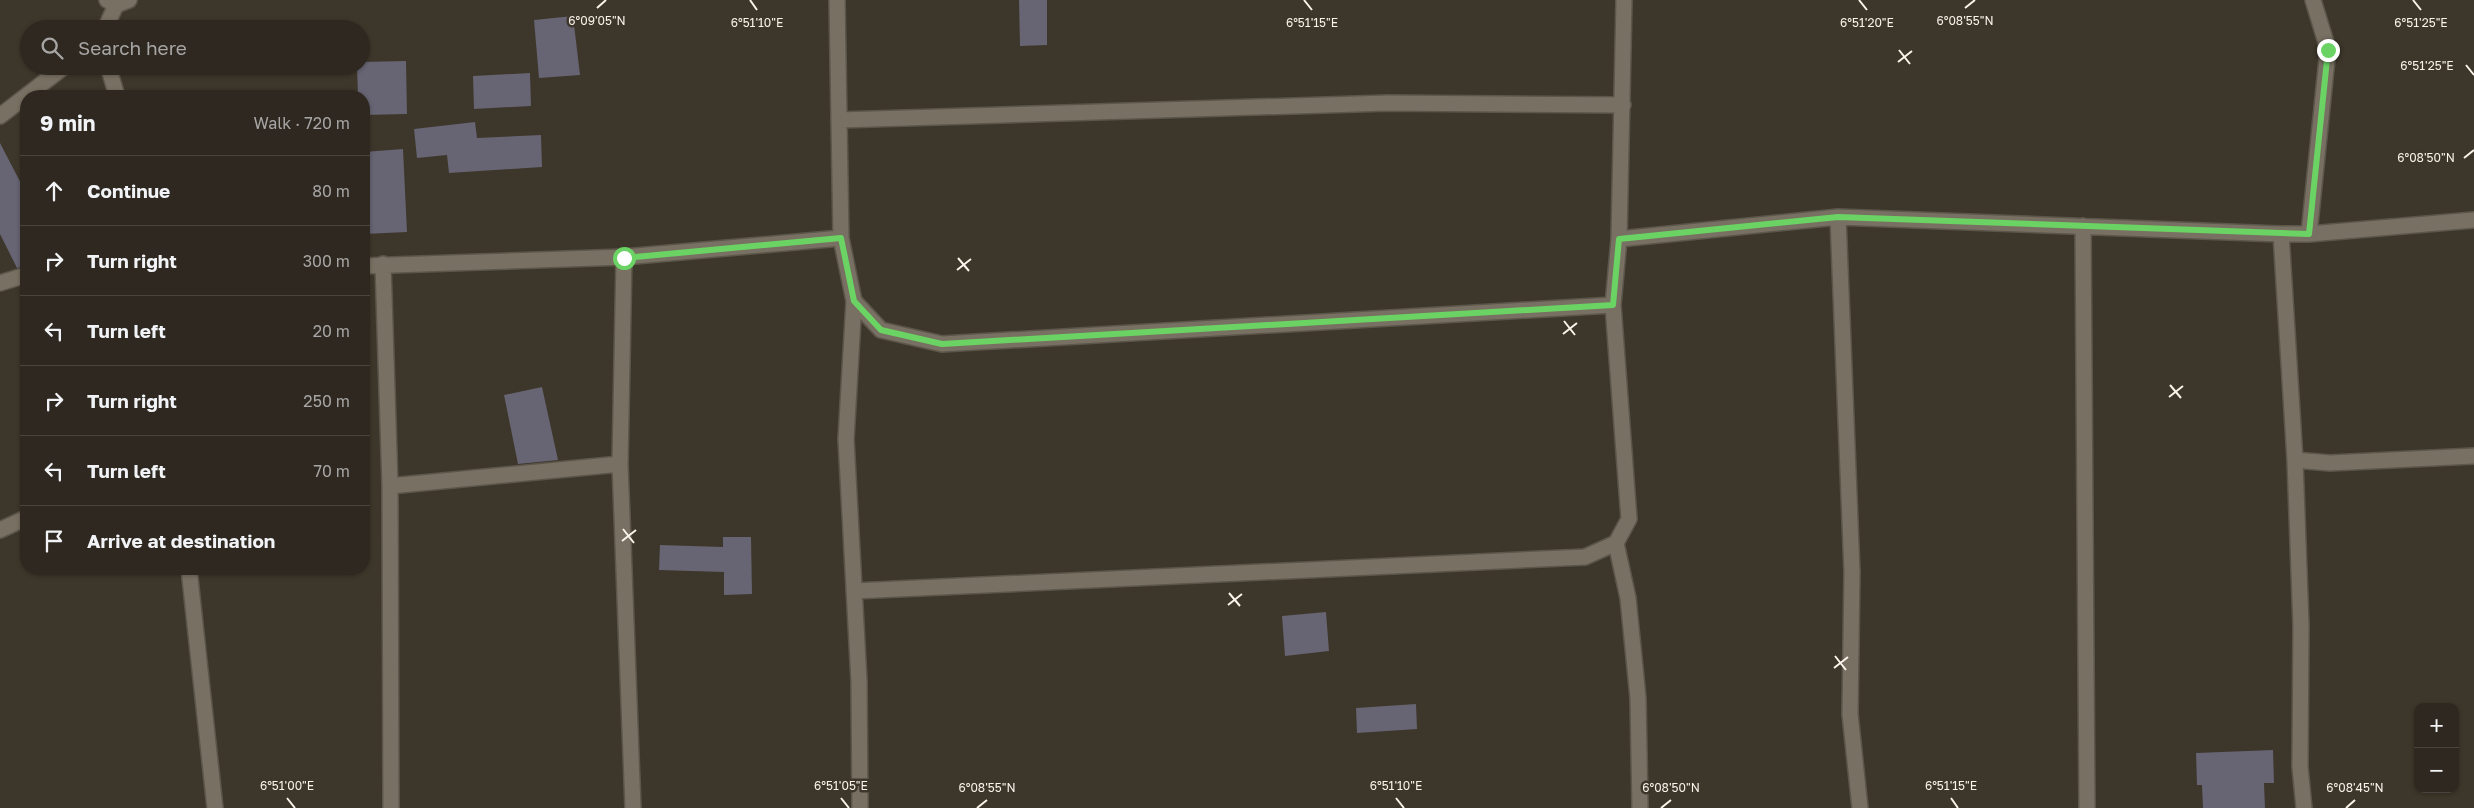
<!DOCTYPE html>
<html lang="en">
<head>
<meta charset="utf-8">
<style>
	:root { --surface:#2e2820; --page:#3a342d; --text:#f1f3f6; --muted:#a7a6a5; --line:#49443e }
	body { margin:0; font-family:"Golos Text",sans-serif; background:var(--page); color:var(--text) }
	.controls { position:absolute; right:15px; bottom:15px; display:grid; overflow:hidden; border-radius:10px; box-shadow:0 1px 4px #0004 }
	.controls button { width:45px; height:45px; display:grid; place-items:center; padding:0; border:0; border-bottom:1px solid var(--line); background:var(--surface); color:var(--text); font:25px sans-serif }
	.stop { position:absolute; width:15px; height:15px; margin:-11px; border:4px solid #6ad363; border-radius:50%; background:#fff }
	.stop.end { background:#6ad363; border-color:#fff; box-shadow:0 1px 5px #0008 }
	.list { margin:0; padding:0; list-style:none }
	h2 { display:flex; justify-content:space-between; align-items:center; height:65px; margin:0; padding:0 20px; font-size:21px }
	h2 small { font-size:16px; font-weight:400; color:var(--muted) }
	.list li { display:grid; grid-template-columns:32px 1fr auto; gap:15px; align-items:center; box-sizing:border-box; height:70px; padding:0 20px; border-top:1px solid var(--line) }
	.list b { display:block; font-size:19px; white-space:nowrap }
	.list em { font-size:16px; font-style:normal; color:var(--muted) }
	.icon { flex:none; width:28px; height:28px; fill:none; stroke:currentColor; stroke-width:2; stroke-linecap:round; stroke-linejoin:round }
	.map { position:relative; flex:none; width:2474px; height:808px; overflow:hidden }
	.search { position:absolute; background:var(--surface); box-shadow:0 1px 4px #0004; left:20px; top:20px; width:350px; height:55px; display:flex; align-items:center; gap:12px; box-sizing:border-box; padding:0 18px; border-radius:28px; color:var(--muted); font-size:19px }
	.panel { position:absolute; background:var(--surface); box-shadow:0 1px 4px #0004; left:20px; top:90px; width:350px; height:485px; border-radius:20px }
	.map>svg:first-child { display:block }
	.building { fill:#676473 }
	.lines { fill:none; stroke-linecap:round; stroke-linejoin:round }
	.minor-casing { stroke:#5b554a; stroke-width:18 }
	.minor { stroke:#787062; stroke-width:15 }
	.route { stroke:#6ad363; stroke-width:6 }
	.ticks { fill:none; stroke:#f8f3eb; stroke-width:2 }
	.ticks-label { font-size:12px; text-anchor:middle; fill:#f8f3eb; stroke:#3d362a; stroke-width:5; stroke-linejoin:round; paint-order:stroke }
</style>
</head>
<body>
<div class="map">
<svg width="2474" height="808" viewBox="0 0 2474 808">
	<rect width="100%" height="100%" fill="#3d362a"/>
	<path class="building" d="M1019,0h28v45l-27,1z
		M573,16l7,59 -41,3 -5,-58z
		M406,61l1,53 -43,1v-19h-6l-1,-30h4v-4z
		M530,73l1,33 -57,3 -1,-33z
		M475,122l2,16 64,-3 1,32 -93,6 -2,-18 -30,3 -3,-29z
		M0,143l26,50v73l-9,2 -17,-34z
		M403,149l4,83 -43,2v-82z
		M542,387l16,73 -40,4 -14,-69z
		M723,537h28l1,57 -28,1v-23l-65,-2 1,-25 63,2z
		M1326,612l3,39 -44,5 -3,-40z
		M1416,704l1,25 -60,4 -1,-25z
		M2273,750l1,33h-10l1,25h-62l-1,-23h-5l-1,-32z"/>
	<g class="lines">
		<g class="minor-casing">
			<path id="minor" d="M107,0l9,5 13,-5
				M837,0l4,238
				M105,29l11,-24
				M108,66l9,30
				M0,116l65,-50
				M840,120l548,-17 235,2
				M1838,217l14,355 -2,142 10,94
				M2474,220l-165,14h-28l14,226 35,3 144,-7
				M2083,226l4,582
				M2309,234l19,-185 -15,-49
				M1619,239l219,-22 443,17
				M624,257l-4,207 13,344
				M383,264l7,222 230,-22
				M364,266l260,-9 217,-19 13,63 27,29 61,14 671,-39
				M0,283l26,-8
				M854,301l-8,138 13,242 1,127
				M2295,460l6,166 -1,141 4,41
				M390,486l1,322
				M0,530l26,-12
				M1616,543l12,55 10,100 2,110
				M189,569l26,239
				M854,591l731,-34 31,-14 13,-24 -16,-214 6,-66 5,-239"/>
		</g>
		<use href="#minor" class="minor"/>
	</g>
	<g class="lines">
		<path class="route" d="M624,258l217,-20 13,63 27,29 61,14 671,-39 6,-66 219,-22 471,17 19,-184"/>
	</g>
	<path class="ticks" d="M750,0l7,10M1304,0l8,10M1859,0l8,10M2413,0l8,10M597,8l9,-8M1965,8l10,-8M1899,50l11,14M1898,62l14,-11M2466,65l8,10M2464,158l10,-8M958,258l11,13M957,270l14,-11M1564,321l11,14M1563,334l14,-11M2170,385l11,13M2169,397l14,-11M623,529l11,14M622,541l14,-11M1229,593l11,13M1228,605l14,-11M1835,656l11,14M1834,668l14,-11M287,798l8,10M841,798l8,10M1396,798l8,10M1951,798l7,10M977,808l10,-8M1661,808l10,-8M2346,808l9,-8"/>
	<g class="ticks-label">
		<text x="597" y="25">6°09'05"N</text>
		<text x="1965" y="25">6°08'55"N</text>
		<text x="757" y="27">6°51'10"E</text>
		<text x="1312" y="27">6°51'15"E</text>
		<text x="1867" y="27">6°51'20"E</text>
		<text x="2421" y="27">6°51'25"E</text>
		<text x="2427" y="70">6°51'25"E</text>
		<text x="2426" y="162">6°08'50"N</text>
		<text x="287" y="790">6°51'00"E</text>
		<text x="841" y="790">6°51'05"E</text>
		<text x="1396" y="790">6°51'10"E</text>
		<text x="1951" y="790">6°51'15"E</text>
		<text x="987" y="792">6°08'55"N</text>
		<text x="1671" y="792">6°08'50"N</text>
		<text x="2355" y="792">6°08'45"N</text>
	</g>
</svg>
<div class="controls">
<button>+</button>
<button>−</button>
</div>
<div class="stop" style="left:624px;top:258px"></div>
<div class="stop end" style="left:2328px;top:50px"></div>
<div class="search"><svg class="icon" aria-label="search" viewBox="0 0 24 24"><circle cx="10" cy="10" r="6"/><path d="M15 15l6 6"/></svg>Search here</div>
<section class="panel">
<h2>9 min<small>Walk · 720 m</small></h2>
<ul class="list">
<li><svg class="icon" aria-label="ahead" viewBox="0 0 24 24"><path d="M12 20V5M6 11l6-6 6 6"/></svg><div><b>Continue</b></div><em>80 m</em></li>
<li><svg class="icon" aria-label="right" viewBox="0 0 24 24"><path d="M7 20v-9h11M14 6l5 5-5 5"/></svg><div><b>Turn right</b></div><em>300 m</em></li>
<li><svg class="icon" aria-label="left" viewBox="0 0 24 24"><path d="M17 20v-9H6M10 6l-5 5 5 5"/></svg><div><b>Turn left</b></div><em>20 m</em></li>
<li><svg class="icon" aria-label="right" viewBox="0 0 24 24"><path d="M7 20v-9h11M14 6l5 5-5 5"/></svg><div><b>Turn right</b></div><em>250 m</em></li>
<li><svg class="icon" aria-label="left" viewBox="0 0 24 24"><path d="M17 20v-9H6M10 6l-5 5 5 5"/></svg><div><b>Turn left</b></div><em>70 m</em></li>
<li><svg class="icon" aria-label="arrive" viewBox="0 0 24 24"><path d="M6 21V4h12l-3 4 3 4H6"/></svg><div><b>Arrive at destination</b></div></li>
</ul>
</section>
</div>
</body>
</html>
